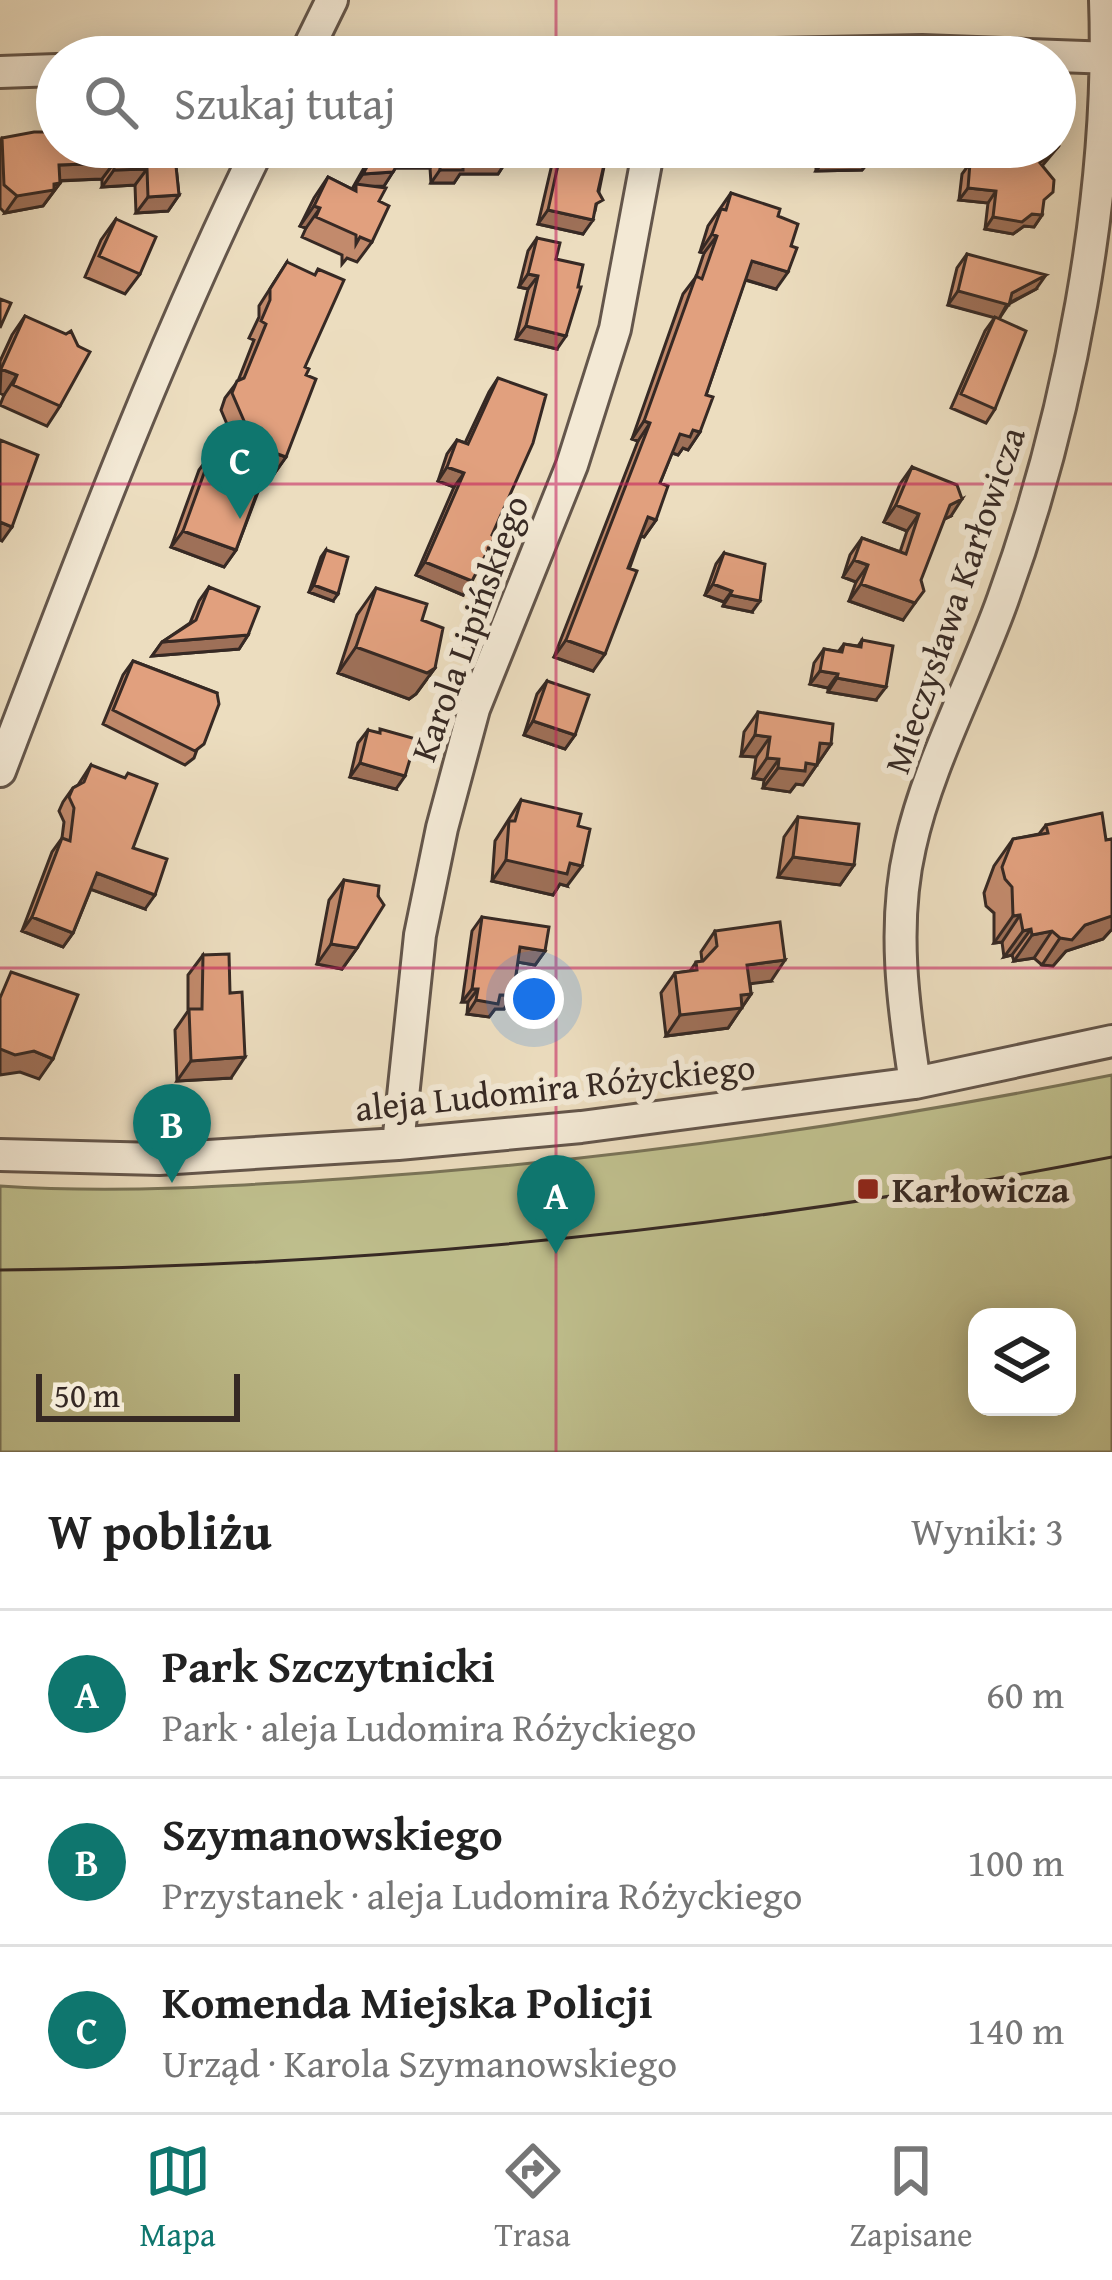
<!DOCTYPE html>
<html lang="pl">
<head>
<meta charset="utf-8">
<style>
	:root { --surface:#fff; --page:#f6f6f6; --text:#222; --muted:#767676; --line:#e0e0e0; --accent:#0f766e }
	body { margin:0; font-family:"Gentium Book Plus",serif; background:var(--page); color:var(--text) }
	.controls { position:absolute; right:36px; bottom:36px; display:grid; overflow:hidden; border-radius:24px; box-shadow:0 6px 30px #0003 }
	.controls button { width:108px; height:108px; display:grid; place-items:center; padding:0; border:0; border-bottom:3px solid var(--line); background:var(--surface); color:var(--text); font:60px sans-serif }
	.scale { position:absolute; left:36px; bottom:30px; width:204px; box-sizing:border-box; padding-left:12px; border:6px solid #362924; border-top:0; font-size:33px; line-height:42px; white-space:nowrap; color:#362924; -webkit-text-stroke:9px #f3e9d5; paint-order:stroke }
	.you { position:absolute; left:534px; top:999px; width:42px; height:42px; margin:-30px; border:9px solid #fff; border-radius:50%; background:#1a73e8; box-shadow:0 0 0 18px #1a73e833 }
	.badge { display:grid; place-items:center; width:78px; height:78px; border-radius:50%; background:var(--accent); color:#fff; font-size:39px; font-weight:700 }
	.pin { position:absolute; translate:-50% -99px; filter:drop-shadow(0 3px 6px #0008) }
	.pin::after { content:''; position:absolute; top:63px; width:42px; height:36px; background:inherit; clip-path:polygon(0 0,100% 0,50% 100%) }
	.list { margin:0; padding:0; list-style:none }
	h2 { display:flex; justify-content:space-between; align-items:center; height:156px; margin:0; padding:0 48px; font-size:51px }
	h2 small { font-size:39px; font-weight:400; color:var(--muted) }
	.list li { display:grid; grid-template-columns:78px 1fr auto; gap:36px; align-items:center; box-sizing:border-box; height:168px; padding:0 48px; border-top:3px solid var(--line) }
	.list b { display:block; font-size:45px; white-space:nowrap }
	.list p { margin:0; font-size:39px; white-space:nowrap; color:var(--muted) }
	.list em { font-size:39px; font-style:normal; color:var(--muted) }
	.icon { flex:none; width:66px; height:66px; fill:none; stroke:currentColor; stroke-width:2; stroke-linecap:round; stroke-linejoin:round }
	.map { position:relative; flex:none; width:1112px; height:1452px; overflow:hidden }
	.search { position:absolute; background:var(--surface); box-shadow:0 6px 30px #0003; left:36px; right:36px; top:36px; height:132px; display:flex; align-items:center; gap:30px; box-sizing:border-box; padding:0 42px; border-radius:66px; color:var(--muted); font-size:45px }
	.sheet { height:660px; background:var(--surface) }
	nav { display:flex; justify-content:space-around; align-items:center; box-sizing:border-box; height:168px; border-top:3px solid var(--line); background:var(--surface); font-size:33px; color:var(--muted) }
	nav a { display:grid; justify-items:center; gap:6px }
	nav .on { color:var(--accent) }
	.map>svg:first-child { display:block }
	.green { fill:#bfbf8d; stroke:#7a7458; stroke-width:3; fill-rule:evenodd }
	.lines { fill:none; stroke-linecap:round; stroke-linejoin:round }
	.minor-casing { stroke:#64564b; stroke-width:36 }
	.minor { stroke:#f3e9d5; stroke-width:30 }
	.tram { stroke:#362924; stroke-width:3 }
	.wall { fill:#c28a6c; stroke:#362924; stroke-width:3 }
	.shaded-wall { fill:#9e7058; stroke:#362924; stroke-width:3 }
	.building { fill:#e1a07e; stroke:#362924; stroke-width:3 }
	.grid { fill:none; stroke:#c2185b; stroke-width:3; stroke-opacity:0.55 }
	.poi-dot { fill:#8f2418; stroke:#f3e9d5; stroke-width:4.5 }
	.labels { text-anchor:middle; stroke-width:12; stroke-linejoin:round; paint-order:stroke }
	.street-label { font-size:36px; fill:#362924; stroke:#f3e9d5 }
	.poi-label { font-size:36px; font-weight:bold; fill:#362924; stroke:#f3e9d5; text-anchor:start }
</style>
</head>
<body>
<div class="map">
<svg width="1112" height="1452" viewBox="0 0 1112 1452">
	<rect width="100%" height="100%" fill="#ecddbf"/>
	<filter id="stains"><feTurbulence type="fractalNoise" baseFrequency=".00167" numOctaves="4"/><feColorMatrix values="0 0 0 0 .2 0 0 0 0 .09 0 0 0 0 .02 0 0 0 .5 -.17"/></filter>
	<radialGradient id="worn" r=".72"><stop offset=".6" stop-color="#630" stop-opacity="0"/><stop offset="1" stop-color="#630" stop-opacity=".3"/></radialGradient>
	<path class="green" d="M1112,1075v377h-1112v-266c119,8 236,0 355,-8 254,-17 507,-53 757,-103zM977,1317h90v90h-90z"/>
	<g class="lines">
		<g class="minor-casing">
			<path id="minor" d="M304,57l28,-57
				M635,57l287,-6 190,7
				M0,72l57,-2
				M0,771c80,-210 160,-423 259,-624
				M915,1083c-12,-78 -23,-158 -5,-236 17,-80 65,-169 93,-248 66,-182 109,-406 102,-599
				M398,1144l22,-209 22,-107 32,-119 98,-244 43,-136 34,-182
				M0,1155l159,4 239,-15 183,-17 334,-44 197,-42"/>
		</g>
		<use href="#minor" class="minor"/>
		<path class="tram" d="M0,1270c374,-4 744,-41 1112,-113"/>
	</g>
	<path class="wall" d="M2,138l55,9h117l5,48 -11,16 -32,2 -1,-28 -33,2v-8l-42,2v2l-17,23 -38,7 -5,-5v-66z
		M341,147h166v13l-9,14h-38l-6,9h-23l-1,-15h-35l-11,18h-11l6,15 -7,41 -15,20 -10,-4 -5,6v-9l-40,-18 4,-9 -6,-2 14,-28 14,-21 24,12 17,-30h-28z
		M556,147h52l-13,64 -12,23 -45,-10z
		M704,147h71l-9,15h-62z
		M816,147h54l1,12 -9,11 -46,1z
		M976,147h82l-16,19v49l-8,12 -10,-1 -11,8 -28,-5 3,-26 -29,-3 3,-26 8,-11h4z
		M731,193l47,23 -2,73 -31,-9 -39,115 -6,37 -12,18 -5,-2 -5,7 -6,-2 -12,30 -4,37 -12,17 -3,-1 -48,135 -39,-14 84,-216 -6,-2 51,-145 13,-17 8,-24 -4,-1 8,-26z
		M116,219l24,55 -15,20 -40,-17 16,-37z
		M537,238l19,21 1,90 -41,-10 12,-50 -9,-2 9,-36z
		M967,254l69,35 -27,15 -10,15 -4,90 -9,14 -35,-15 34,-77 10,-14 -47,-12 9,-37z
		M287,262l18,105 -19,90 -12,17 -8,-3 -30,79 -12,17 -53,-20 28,-77 12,-16 4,1 11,-16 9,4 -14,-33 4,-12 13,-17 16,-41 -5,-2 10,-21v-11z
		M25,316l53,30 -18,60 -13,20 -47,-21 4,-10 -4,-2v-32l12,-26z
		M498,378l-35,217 -47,-20 38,-88 -16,-6 9,-27 10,-14 8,3 24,-51z
		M912,467l39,49 -7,3 -41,101 -54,-19 7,-19 -13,-5 7,-22 12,-17 38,14 7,-21 -23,-9 16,-38z
		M326,550l7,51 -24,-9 12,-35z
		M724,553l28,59 -29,-6 1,-4 -19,-7 11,-31z
		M209,587l39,48 -9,14 -87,7 10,-14 28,-19 9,-22z
		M376,588l46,32 13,48 -19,26 -7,5 -71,-26 19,-58z
		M862,640l14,60 -48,-8v-4l-18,-4 4,-21 10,-14 14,3 6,-8 14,2z
		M133,661l84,32 -23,65 -9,7 -82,-41 20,-49z
		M547,681l28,54 -10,14 -41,-14 13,-41z
		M758,712l73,32 -28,41 -7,-1 -6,8 -27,-4 1,-8 -11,-2 3,-21 -15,-1 3,-24z
		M368,730l28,59 -46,-12 8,-34z
		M91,765l42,83 12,61 -54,-20 -18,44 -10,14 -41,-16 30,-79 10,-14 2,-16 -5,-11 4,-9 10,-14 5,-3z
		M521,800l46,86 -7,-2 -7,11 -61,-14 3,-40z
		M798,817l56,48 -14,20 -62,-8 6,-40z
		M1046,825l60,15 6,-1v90l-9,10 -37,12 -13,15 -11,-1 -8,-7 -20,3 -2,-6 -8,2 -2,-15 -8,1v-30l-8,-7 -2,-13 10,-27 19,-27 26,-5z
		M344,880l34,16 -21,52 -15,21 -25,-5 12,-64z
		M482,917l63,34 -10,14 -17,-3 -5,33 -9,14h-9l-6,8 -22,-3 1,-12h-6l10,-71z
		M715,931l56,50 -21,2 1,11 -23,34 -62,8 -5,-43 14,-20 15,-2 6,-9 6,-1 -1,-9z
		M203,955l28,123 -54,3 -2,-51 13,-19v-36z"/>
	<path class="shaded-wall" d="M349,147h28l-8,12h-28z
		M714,148h61l-9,14h-62z
		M403,155h37l-10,13h-37z
		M825,159h46l-9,11 -46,1z
		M463,160h44l-9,14h-38l-6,9h-23l9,-13z
		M114,163l-12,16 -54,2 11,-16z
		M147,169l-12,16 -33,2 12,-17z
		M393,172l-9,14 -30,1 9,-13z
		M60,183l-17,23 -38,7 12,-17z
		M968,188l28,3 -8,12 -29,-3z
		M179,195l-11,16 -32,2 12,-16z
		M314,206l6,2 -14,20 -6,-2z
		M548,210l45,10 -10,14 -45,-10z
		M1032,214l10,1 -8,12 -10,-1 -11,8 -28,-5 8,-12z
		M712,234l5,2 -13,17 -4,-1z
		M752,261l36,11 -12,17 -36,-11z
		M528,274l10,2 -10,13 -9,-2z
		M1046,275l-10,14 -29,15 -8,15 -51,-14 10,-14 54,2z
		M526,326l40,10 -9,13 -41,-10z
		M1,369l16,6 -13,20 -4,-2z
		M644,421l6,2 -12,18 -6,-2z
		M693,430l7,2 -12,18 -5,-2 -5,7 -11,-4 13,-17z
		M272,452l14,5 -12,17 -13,-5z
		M447,467l17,6 -10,14 -16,-6z
		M962,499l-11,17 -13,6 12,-17z
		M896,505l23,9 -12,17 -23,-9z
		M648,517l8,3 -12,17 -8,-3z
		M0,522l12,5 -10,14 -2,-1z
		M183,531l53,19 -12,17 -53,-20z
		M854,560l14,5 -12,17 -13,-5z
		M425,562l47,19 -9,14 -47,-20z
		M713,584l19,7 -8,11 -19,-7z
		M861,584l54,19 -12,17 -54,-19z
		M314,585l24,9 -5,7 -24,-9z
		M730,595l30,6 -8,11 -29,-6z
		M248,635l-9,14 -87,7 10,-14z
		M566,640l39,14 -12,17 -39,-14z
		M356,647l79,21 -19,26 -7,5 -71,-26z
		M820,671l18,3 -10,14 -18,-4z
		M837,678l49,9 -10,13 -48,-8z
		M533,721l42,14 -10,14 -41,-14z
		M755,735l15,2 -14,20 -15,-1z
		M820,743l11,1 -28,41 -7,-1 -6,8 -27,-4 15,-20z
		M767,758l12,1 -15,21 -11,-2z
		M360,763l45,13 -9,13 -46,-12z
		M793,857l61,8 -14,20 -62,-8z
		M506,860l64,3 12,3 -15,20 -7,-2 -7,11 -61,-14z
		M97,873l58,22 -10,14 -58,-21z
		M1020,915l-18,27 -8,1 19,-27z
		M1112,915v14l-9,10 -37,12 -13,15 -11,-1 18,-27 25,-13z
		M32,917l41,16 -10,14 -41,-16z
		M1031,929l-19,26 -8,2 19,-26z
		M1052,931l-18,27 -20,3 18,-26z
		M331,944l26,4 -15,21 -25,-5z
		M520,947l25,4 -10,14 -24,-4z
		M785,960l-14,21 -38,5 14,-21z
		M472,989h6l-10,13h-6z
		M751,994l-23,34 -62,8 14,-21 61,-20z
		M500,995h13l-9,14h-9l-6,8 -22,-3 9,-14z
		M0,1049l34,2 19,8 -14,20 -19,-7 -20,3z
		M245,1057l-14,21 -54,3 14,-20z"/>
	<path class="building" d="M1055,130l4,5 -1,12 -18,16 14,17 -1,12 -9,8 -2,15 -10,-1 -10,8 -29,-5 3,-26 -28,-3 2,-25 11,1 2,-17h72z
		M34,132h23v15h117l5,48 -31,2 -1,-28 -33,1v-7l-55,2 1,18 -6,1v6l-37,6 -13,-11 -2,-47z
		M378,147h129v13h-44v10h-23v-15h-37l-10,17 -30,2z
		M562,147h46l-10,44 5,9 -7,4 -3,16 -45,-10z
		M824,147h46l1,12h-46z
		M328,177l28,14v-7l30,4 -7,13 10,5 -17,36 -12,-5 -4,7v-9l-40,-18 4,-9 -6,-2z
		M731,193l49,16 -2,7 20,8 -7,22 6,2 -9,24 -36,-11 -46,134 7,2 -13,35 -7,-2 -3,7 -10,-3 -20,49 8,3 -12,34 -8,-3 -20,51 9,3 -32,83 -39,-14 84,-217 -6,-2 52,-145 6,3 15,-43 -5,-2 9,-25 5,1z
		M116,219l40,18 -16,37 -41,-18z
		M537,238l23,5 -4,16 27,6 -5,22h3l-15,49 -40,-10 12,-50 -10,-2z
		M967,254l79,21 -34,18 -3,12 -51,-14z
		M287,262l28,13 3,-6 26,11 -39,87 4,2 -3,6 10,4 -30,78 -14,-5 -36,98 -53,-19 28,-77 8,3 7,-18 31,12 -25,-58 5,-12 7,-3 22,-54 -5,-3 9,-21v-11z
		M0,299l11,4 -11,25z
		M25,316l41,18 5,-3 7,15 12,6 -30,54 -47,-21 4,-10 -16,-6z
		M995,317l31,14 -31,78 -34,-15z
		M498,378l48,17 -13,48 -41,92 3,2 -23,44 -47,-19 39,-89 -17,-6 10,-27 11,4z
		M0,440l38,15 -26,72 -12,-5z
		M912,467l45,18 5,14 -12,6 -29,75 3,11 -9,12 -54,-19 7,-19 -14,-5 8,-22 44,16 13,-40 -23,-9z
		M326,550l22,7 -10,37 -24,-9z
		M724,553l41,11 -5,37 -30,-6 2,-4 -19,-7z
		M209,587l50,20 -11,28 -86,7 34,-22z
		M376,588l51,16 -5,16 21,8 -8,40 -8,5 -71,-26z
		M862,640l31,6 -7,41 -49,-9 1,-4 -18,-3 4,-22 18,3 2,-8 17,3z
		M133,661l84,32 2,11 -15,40 -9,7 -82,-41z
		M547,681l42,14 -14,40 -42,-14z
		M758,712l75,12 -2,20 -11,-1 -3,22 -11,-2 -1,8 -27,-3 1,-9 -12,-1 3,-21 -15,-2z
		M380,729l36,10 -11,37 -45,-13 8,-33 12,3z
		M91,765l34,13 3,-5 29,11 -24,64 34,11 -12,36 -58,-22 -24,60 -41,-16 30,-79 8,3 4,-33 -5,-11 4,-9 11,-6z
		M521,800l60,14 -3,12 12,3 -8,37 -12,-3 -3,11 -61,-14 3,-39h6z
		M1102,813l4,27 6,-1v77l-27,9 -13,15 -12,-2 -8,-7 -20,4 -1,-6 -8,2 -3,-16 -7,1 -1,-29 -7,-8 -3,-12 11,-28 35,-6 -2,-8z
		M798,817l61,7 -5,41 -61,-8z
		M344,880l35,6 -1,10 6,9 -27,43 -26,-4z
		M482,917l67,10 -4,24 -25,-4 -7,48h-13l-2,9 -22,-4 2,-11h-6z
		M780,922l5,38 -38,5 4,29 -10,1 1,13 -62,7 -5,-42 22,-3 -1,-8 7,-1 14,-15 -2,-15z
		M229,954l1,39 12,-1 3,65 -54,4 -2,-52h13l1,-54z
		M11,972l67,23 -25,64 -19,-8 -19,4 -15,-6v-51z"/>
	<path class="grid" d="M556,0v57M556,147v1305M0,484h1112M0,968h1112"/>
	<rect class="poi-dot" x="856" y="1177" width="24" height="24" rx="6"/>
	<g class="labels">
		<g class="street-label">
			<text transform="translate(954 600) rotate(-71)" y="13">Mieczysława Karłowicza</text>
			<text transform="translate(469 628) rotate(-70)" y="13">Karola Lipińskiego</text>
			<text transform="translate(555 1087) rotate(-6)" y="13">aleja Ludomira Różyckiego</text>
		</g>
		<g class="poi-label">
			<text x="892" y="1202">Karłowicza</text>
		</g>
	</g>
	<rect width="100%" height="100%" filter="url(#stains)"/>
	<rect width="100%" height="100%" fill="url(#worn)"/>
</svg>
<div class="controls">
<button><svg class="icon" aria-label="layers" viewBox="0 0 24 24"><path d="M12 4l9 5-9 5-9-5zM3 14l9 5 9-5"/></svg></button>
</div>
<div class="scale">50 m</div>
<div class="you"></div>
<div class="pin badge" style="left:556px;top:1254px">A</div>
<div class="pin badge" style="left:172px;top:1183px">B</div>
<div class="pin badge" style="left:240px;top:519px">C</div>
<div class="search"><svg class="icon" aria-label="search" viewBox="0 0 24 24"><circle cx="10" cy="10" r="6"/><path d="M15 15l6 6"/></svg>Szukaj tutaj</div>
</div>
<section class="sheet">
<h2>W pobliżu<small>Wyniki: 3</small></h2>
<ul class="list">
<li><span class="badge">A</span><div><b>Park Szczytnicki</b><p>Park · aleja Ludomira Różyckiego</p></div><em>60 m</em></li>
<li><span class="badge">B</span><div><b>Szymanowskiego</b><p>Przystanek · aleja Ludomira Różyckiego</p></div><em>100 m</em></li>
<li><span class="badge">C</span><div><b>Komenda Miejska Policji</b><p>Urząd · Karola Szymanowskiego</p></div><em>140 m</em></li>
</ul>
</section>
<nav>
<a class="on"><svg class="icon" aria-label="map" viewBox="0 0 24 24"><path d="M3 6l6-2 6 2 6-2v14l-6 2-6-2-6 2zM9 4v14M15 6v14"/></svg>Mapa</a>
<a><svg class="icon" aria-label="directions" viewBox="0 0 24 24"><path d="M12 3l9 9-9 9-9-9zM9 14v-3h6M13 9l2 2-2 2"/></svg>Trasa</a>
<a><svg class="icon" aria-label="saved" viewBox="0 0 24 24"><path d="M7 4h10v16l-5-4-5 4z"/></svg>Zapisane</a>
</nav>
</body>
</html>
